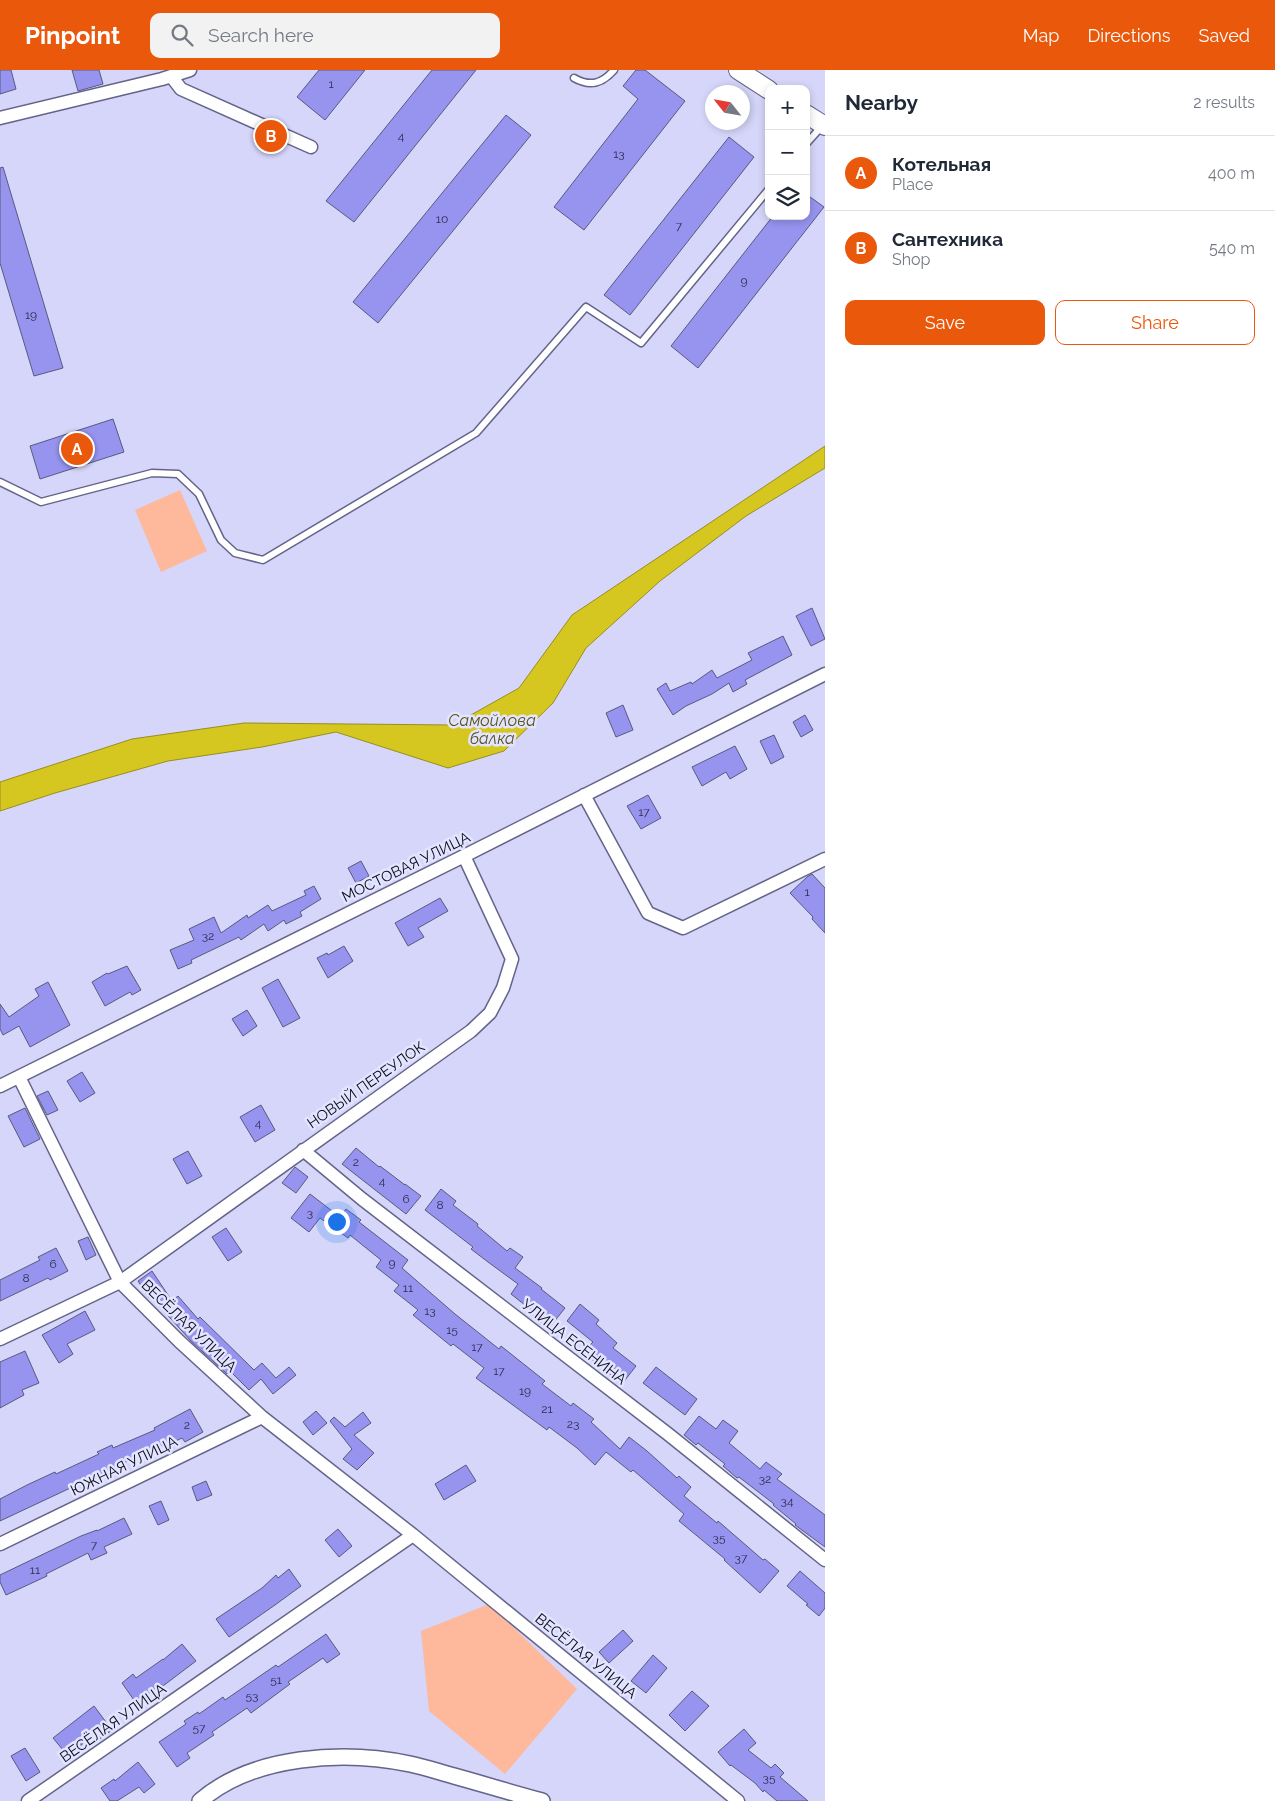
<!DOCTYPE html>
<html lang="en">
<head>
<meta charset="utf-8">
<style>
	:root { --surface:#fff; --page:#f2f2f3; --text:#1f2937; --muted:#747a83; --line:#e0e1e3; --accent:#ea580c }
	body { margin:0; font-family:Raleway,sans-serif; background:var(--page); color:var(--text) }
	.controls { position:absolute; right:15px; top:15px; display:grid; overflow:hidden; border-radius:10px; box-shadow:0 2px 8px #0003 }
	.controls button { width:45px; height:45px; display:grid; place-items:center; padding:0; border:0; border-bottom:1px solid var(--line); background:var(--surface); color:var(--text); font:25px sans-serif }
	.compass { position:absolute; left:705px; top:15px; width:45px; height:45px; border-radius:50%; background:var(--surface); box-shadow:0 2px 8px #0003; rotate:301deg }
	.you { position:absolute; left:336px; top:1151px; width:18px; height:18px; margin:-12px; border:4px solid #fff; border-radius:50%; background:#1a73e8; box-shadow:0 0 0 8px #1a73e833 }
	.badge { display:grid; place-items:center; width:32px; height:32px; border-radius:50%; background:var(--accent); color:#fff; font-size:16px; font-weight:700 }
	.pin { position:absolute; translate:-50% -50%; border:2px solid #fff; box-shadow:0 1px 5px #0006 }
	.list { margin:0; padding:0; list-style:none }
	h2 { display:flex; justify-content:space-between; align-items:center; height:65px; margin:0; padding:0 20px; font-size:21px }
	h2 small { font-size:16px; font-weight:400; color:var(--muted) }
	.list li { display:grid; grid-template-columns:32px 1fr auto; gap:15px; align-items:center; box-sizing:border-box; height:75px; padding:0 20px; border-top:1px solid var(--line) }
	.list b { display:block; font-size:19px; white-space:nowrap }
	.list p { margin:0; font-size:16px; white-space:nowrap; color:var(--muted) }
	.list em { font-size:16px; font-style:normal; color:var(--muted) }
	.actions { display:flex; gap:10px; padding:15px 20px }
	.actions a { flex:1; padding:11px 0; border:1px solid var(--accent); border-radius:10px; text-align:center; font-size:18px; color:var(--accent) }
	.actions .main { background:var(--accent); color:#fff }
	.icon { flex:none; width:28px; height:28px; fill:none; stroke:currentColor; stroke-width:2; stroke-linecap:round; stroke-linejoin:round }
	.map { position:relative; flex:none; width:825px; height:1731px; overflow:hidden }
	header { display:flex; align-items:center; gap:30px; box-sizing:border-box; height:70px; padding:0 25px; background:var(--accent); color:#fff }
	header strong { font-size:24px }
	nav { display:flex; gap:28px; margin-inline-start:auto; font-size:18px }
	.search { width:350px; height:45px; background:var(--page); display:flex; align-items:center; gap:12px; box-sizing:border-box; padding:0 18px; border-radius:10px; color:var(--muted); font-size:19px }
	main { display:flex }
	aside { flex:1; background:var(--surface) }
	.map>svg:first-child { display:block }
	.green { fill:#feb89b }
	.water { fill:#d6c620; stroke:#998e1e }
	.building { fill:#9694ef; stroke:#59597f }
	.lines { fill:none; stroke-linecap:round; stroke-linejoin:round }
	.service-casing { stroke:#64648a; stroke-width:9 }
	.minor-casing { stroke:#64648a; stroke-width:15 }
	.tertiary-casing { stroke:#64648a; stroke-width:18 }
	.secondary-casing { stroke:#64648a; stroke-width:20 }
	.service { stroke:#fff; stroke-width:6 }
	.minor { stroke:#fff; stroke-width:12 }
	.tertiary { stroke:#fff; stroke-width:15 }
	.secondary { stroke:#fff; stroke-width:18 }
	.labels { text-anchor:middle; stroke-width:5; stroke-linejoin:round; paint-order:stroke }
	.number-label { font-size:12px; fill:#2e2c4e }
	.street-label { font-size:15px; fill:#0b0a19; stroke:#e3e4ff }
	.water-label { font-size:16px; font-style:italic; fill:#575216; stroke:#e3e4ff }
</style>
</head>
<body>
<header>
<strong>Pinpoint</strong>
<div class="search"><svg class="icon" aria-label="search" viewBox="0 0 24 24"><circle cx="10" cy="10" r="6"/><path d="M15 15l6 6"/></svg>Search here</div>
<nav><a>Map</a><a>Directions</a><a>Saved</a></nav>
</header>
<main>
<div class="map">
<svg width="825" height="1731" viewBox="0 0 825 1731">
	<rect width="100%" height="100%" fill="#d5d6f9"/>
	<path class="green" d="M180,420l27,61 -46,21 -26,-62z
		M489,1534l88,85 -72,85 -76,-63 -8,-80z"/>
	<path class="water" d="M825,376v22l-79,48 -86,65 -74,67 -33,55 -49,48 -56,17 -112,-36 -74,15 -94,14 -113,32 -55,18v-29l132,-43 112,-16 209,2 66,-37 53,-73z"/>
	<path class="building" d="M0,0h11l5,19 -16,5z
		M72,0h27l4,14 -25,7z
		M319,0h46l-40,50 -28,-23z
		M432,0h44l-122,152 -28,-21z
		M636,0h9l40,31 -101,129 -30,-23 84,-108 -15,-13z
		M506,45l25,20 -153,188 -25,-21z
		M729,67l25,20 -124,158 -26,-20z
		M3,97l60,201 -29,8 -34,-113v-95z
		M806,124l18,13 -126,161 -27,-22 102,-130h33z
		M113,349l11,33 -84,27 -10,-33z
		M812,538l13,31 -14,7 -15,-30z
		M783,566l9,19 -47,25 2,4 -14,8 -4,-9 -17,11 -26,12 -13,9 -16,-26 9,-6 4,8 21,-9 1,2 20,-14 5,8 35,-18 -4,-7z
		M623,635l10,25 -17,7 -10,-24z
		M805,645l8,15 -12,7 -8,-15z
		M774,665l10,22 -13,7 -11,-23z
		M735,676l12,23 -17,10 -4,-7 -24,14 -10,-19z
		M648,725l13,23 -20,11 -14,-23z
		M361,791l8,15 -13,7 -8,-15z
		M812,804l13,14v45l-13,-14 1,-2 -23,-24 17,-16z
		M314,816l7,13 -21,13 2,4 -16,8 -2,-4 -16,11 -4,-7 -23,16 -2,-3 -48,23 1,3 -14,6 -8,-19 24,-10 -5,-11 25,-12 7,16 26,-18 1,3 20,-13 4,6 34,-16 -2,-4z
		M440,828l8,13 -30,17 6,9 -16,9 -13,-23z
		M344,876l9,15 -25,17 -11,-20 10,-5 1,2z
		M127,896l14,24 -9,5 -2,-3 -25,14 -13,-24 15,-9 1,1z
		M278,909l22,39 -17,9 -21,-39z
		M48,912l22,43 -40,22 -11,-21 -16,9 -3,-6v-25l9,13 30,-21 -4,-7z
		M247,940l10,16 -14,10 -11,-17z
		M82,1002l13,21 -15,9 -13,-21z
		M48,1021l10,19 -11,5 -10,-19z
		M261,1035l14,25 -20,12 -15,-25z
		M25,1038l15,31 -16,8 -16,-31z
		M356,1078l23,19 1,-1 25,19v-1l16,12 -15,18 -64,-50z
		M188,1081l14,25 -15,8 -14,-25z
		M295,1097l13,10 -12,16 -14,-10z
		M441,1119l15,12 -3,4 25,19 -1,2 30,25 3,-3 13,9 -8,11 27,20 -1,1 24,19 -16,20 -16,-12 2,-3 -24,-19 7,-10 -30,-22 -17,-13 2,-2 -48,-37z
		M310,1124l30,23 6,-8 15,11 -2,2 49,38 -6,8 53,46 44,35 2,-3 44,35 -3,3 29,22 2,-3 21,16 -3,3 29,27 9,-12 18,14 30,27 2,-2 12,11 -7,9 33,27 1,-2 45,39 2,-1 14,12 -19,22 -36,-33 1,-1 -46,-38 5,-7 -51,-44 -2,2 -25,-20 -11,13 -18,-17 -28,-21 -2,3 -71,-52 8,-10 -31,-24 -2,2 -38,-31 5,-5 -24,-19 5,-6 -23,-18 5,-7 -31,-25 -2,3 -28,-20 -11,14 -18,-14z
		M226,1158l16,24 -14,9 -16,-24z
		M88,1167l8,18 -10,5 -8,-19z
		M56,1178l12,23 -18,9 -2,-2 -48,23v-21l40,-20 -2,-3z
		M152,1201l20,30 6,-5 20,23 2,-2 54,53 8,-7 14,15 13,-11 7,8 -23,19 -12,-15 -12,11 -19,-19 -3,3 -36,-33 -40,-44 -2,1 -11,-17z
		M580,1234l19,16 -3,4 21,19 -4,5 23,18 -14,18 -39,-32 10,-10 -26,-21z
		M85,1241l10,19 -28,14 6,10 -14,9 -17,-28z
		M25,1281l14,32 -17,7 2,5 -24,13v-46z
		M656,1297l41,32 -12,16 -42,-32z
		M190,1339l13,23 -18,10 -3,-4 -19,9 -1,-2 -162,76v-22l27,-14 28,-13 1,2 43,-20 -2,-2 15,-7 1,3 42,-18 -1,-2z
		M316,1341l11,12 -14,12 -10,-13z
		M363,1342l8,11 -17,12 20,18 -17,17 -14,-11 9,-10 -22,-28 4,-4 11,10z
		M699,1346l17,13 7,-9 15,11 -9,12 31,26 6,-7 16,12 -5,5 48,36v32l-30,-22 1,-1 -23,-19 1,-1 -35,-27 -2,1 -14,-12 2,-2 -27,-21 -2,2 -12,-10z
		M466,1395l10,16 -32,19 -9,-16z
		M206,1411l6,14 -15,6 -5,-14z
		M161,1431l8,19 -11,5 -9,-19z
		M124,1448l8,16 -28,13 3,6 -16,7 -3,-7 -42,21 1,2 -41,19 -6,-13v-7l81,-39 16,-6v1z
		M338,1459l14,17 -13,11 -14,-17z
		M289,1499l12,17 -26,19 -46,32 -13,-18 46,-31 14,-13 2,3z
		M800,1501l25,22v15l-6,8 -13,-11 2,-1 -21,-18z
		M623,1560l10,11 -24,22 -10,-11z
		M326,1564l14,20 -13,9 -4,-5 -35,24 2,2 -39,29 -4,-5 -35,24 2,3 -27,18 3,5 -13,9 -18,-25 27,-18 -2,-3 14,-9 1,2 24,-17 2,3 51,-35 2,2z
		M182,1574l14,17 -33,25 -2,-2 -25,19 -14,-20 11,-9 3,4 27,-19v1z
		M653,1585l14,13 -21,25 -15,-12z
		M692,1621l17,15 -24,25 -16,-16z
		M94,1636l18,24 -22,16 -4,-5 -18,15 -15,-18z
		M744,1659l12,14 -8,7 23,18 4,-4 9,9 -4,4 28,24h-31l-13,-11 -1,2 -8,-9 -24,-18 -1,1 -12,-14z
		M25,1678l15,24 -14,9 -15,-25z
		M138,1692l17,22 -11,9 -5,-6 -22,14h-7l-9,-13 13,-9 1,2z"/>
	<g class="lines">
		<g class="service-casing">
			<path id="service" d="M574,8c16,9 28,6 40,-8
				M806,74l16,-18
				M0,412l41,20 111,-29 26,1 21,20 22,46 14,13 28,7 213,-127 110,-126 55,36 128,-154"/>
		</g>
		<g class="minor-casing">
			<path id="minor" d="M171,6l10,13 130,58
				M0,48l162,-39 28,-9
				M584,725l64,118 35,15 142,-69
				M19,1007l101,205 59,59 83,76 151,118 325,266
				M0,1016l464,-230 361,-182
				M303,1080l59,49 306,235 157,126
				M0,1269l120,-57 351,-251 19,-18 13,-25 9,-29 -48,-103
				M0,1474l262,-127
				M28,1731l385,-266"/>
		</g>
		<g class="tertiary-casing">
			<path id="tertiary" d="M200,1731c53,-46 144,-51 210,-37 15,3 29,8 44,12 29,8 58,17 88,25"/>
		</g>
		<g class="secondary-casing">
			<path id="secondary" d="M738,0l31,20
				M806,44l19,12"/>
		</g>
		<use href="#service" class="service"/>
		<use href="#minor" class="minor"/>
		<use href="#tertiary" class="tertiary"/>
		<use href="#secondary" class="secondary"/>
	</g>
	<g class="labels">
		<g class="number-label">
			<text x="331" y="18">1</text>
			<text x="401" y="70">4</text>
			<text x="619" y="88">13</text>
			<text x="442" y="153">10</text>
			<text x="679" y="160">7</text>
			<text x="744" y="215">9</text>
			<text x="31" y="249">19</text>
			<text x="644" y="746">17</text>
			<text x="807" y="826">1</text>
			<text x="208" y="870">32</text>
			<text x="258" y="1057">4</text>
			<text x="356" y="1096">2</text>
			<text x="382" y="1115">4</text>
			<text x="406" y="1133">6</text>
			<text x="440" y="1139">8</text>
			<text x="310" y="1147">3</text>
			<text x="392" y="1197">9</text>
			<text x="53" y="1198">6</text>
			<text x="26" y="1212">8</text>
			<text x="408" y="1222">11</text>
			<text x="430" y="1245">13</text>
			<text x="452" y="1264">15</text>
			<text x="477" y="1281">17</text>
			<text x="499" y="1305">17</text>
			<text x="525" y="1325">19</text>
			<text x="547" y="1343">21</text>
			<text x="573" y="1358">23</text>
			<text x="187" y="1359">2</text>
			<text x="765" y="1413">32</text>
			<text x="787" y="1435">34</text>
			<text x="719" y="1472">35</text>
			<text x="94" y="1479">7</text>
			<text x="741" y="1492">37</text>
			<text x="35" y="1504">11</text>
			<text x="276" y="1614">51</text>
			<text x="252" y="1630">53</text>
			<text x="199" y="1662">57</text>
			<text x="769" y="1712">35</text>
		</g>
		<g class="street-label">
			<text transform="translate(406 797) rotate(-26)" y="5">МОСТОВАЯ УЛИЦА</text>
			<text transform="translate(366 1015) rotate(-35)" y="5">НОВЫЙ ПЕРЕУЛОК</text>
			<text transform="translate(189 1256) rotate(44)" y="5">ВЕСЁЛАЯ УЛИЦА</text>
			<text transform="translate(574 1272) rotate(38)" y="5">УЛИЦА ЕСЕНИНА</text>
			<text transform="translate(124 1396) rotate(-26)" y="5">ЮЖНАЯ УЛИЦА</text>
			<text transform="translate(586 1586) rotate(39)" y="5">ВЕСЁЛАЯ УЛИЦА</text>
			<text transform="translate(113 1653) rotate(-35)" y="5">ВЕСЁЛАЯ УЛИЦА</text>
		</g>
		<g class="water-label">
			<text x="492" y="656">Самойлова<tspan x="492" dy="18">балка</tspan></text>
		</g>
	</g>
</svg>
<div class="controls">
<button>+</button>
<button>−</button>
<button><svg class="icon" aria-label="layers" viewBox="0 0 24 24"><path d="M12 4l9 5-9 5-9-5zM3 14l9 5 9-5"/></svg></button>
</div>
<svg class="compass" viewBox="-18 -18 36 36"><path d="M0-13l5 13h-10z" fill="#e53935"/><path d="M0 13l5-13h-10z" fill="#747a83"/></svg>
<div class="you"></div>
<div class="pin badge" style="left:77px;top:379px">A</div>
<div class="pin badge" style="left:271px;top:66px">B</div>
</div>
<aside>
<h2>Nearby<small>2 results</small></h2>
<ul class="list">
<li><span class="badge">A</span><div><b>Котельная</b><p>Place</p></div><em>400 m</em></li>
<li><span class="badge">B</span><div><b>Сантехника</b><p>Shop</p></div><em>540 m</em></li>
</ul>
<div class="actions"><a class="main">Save</a><a>Share</a></div>
</aside>
</main>
</body>
</html>
